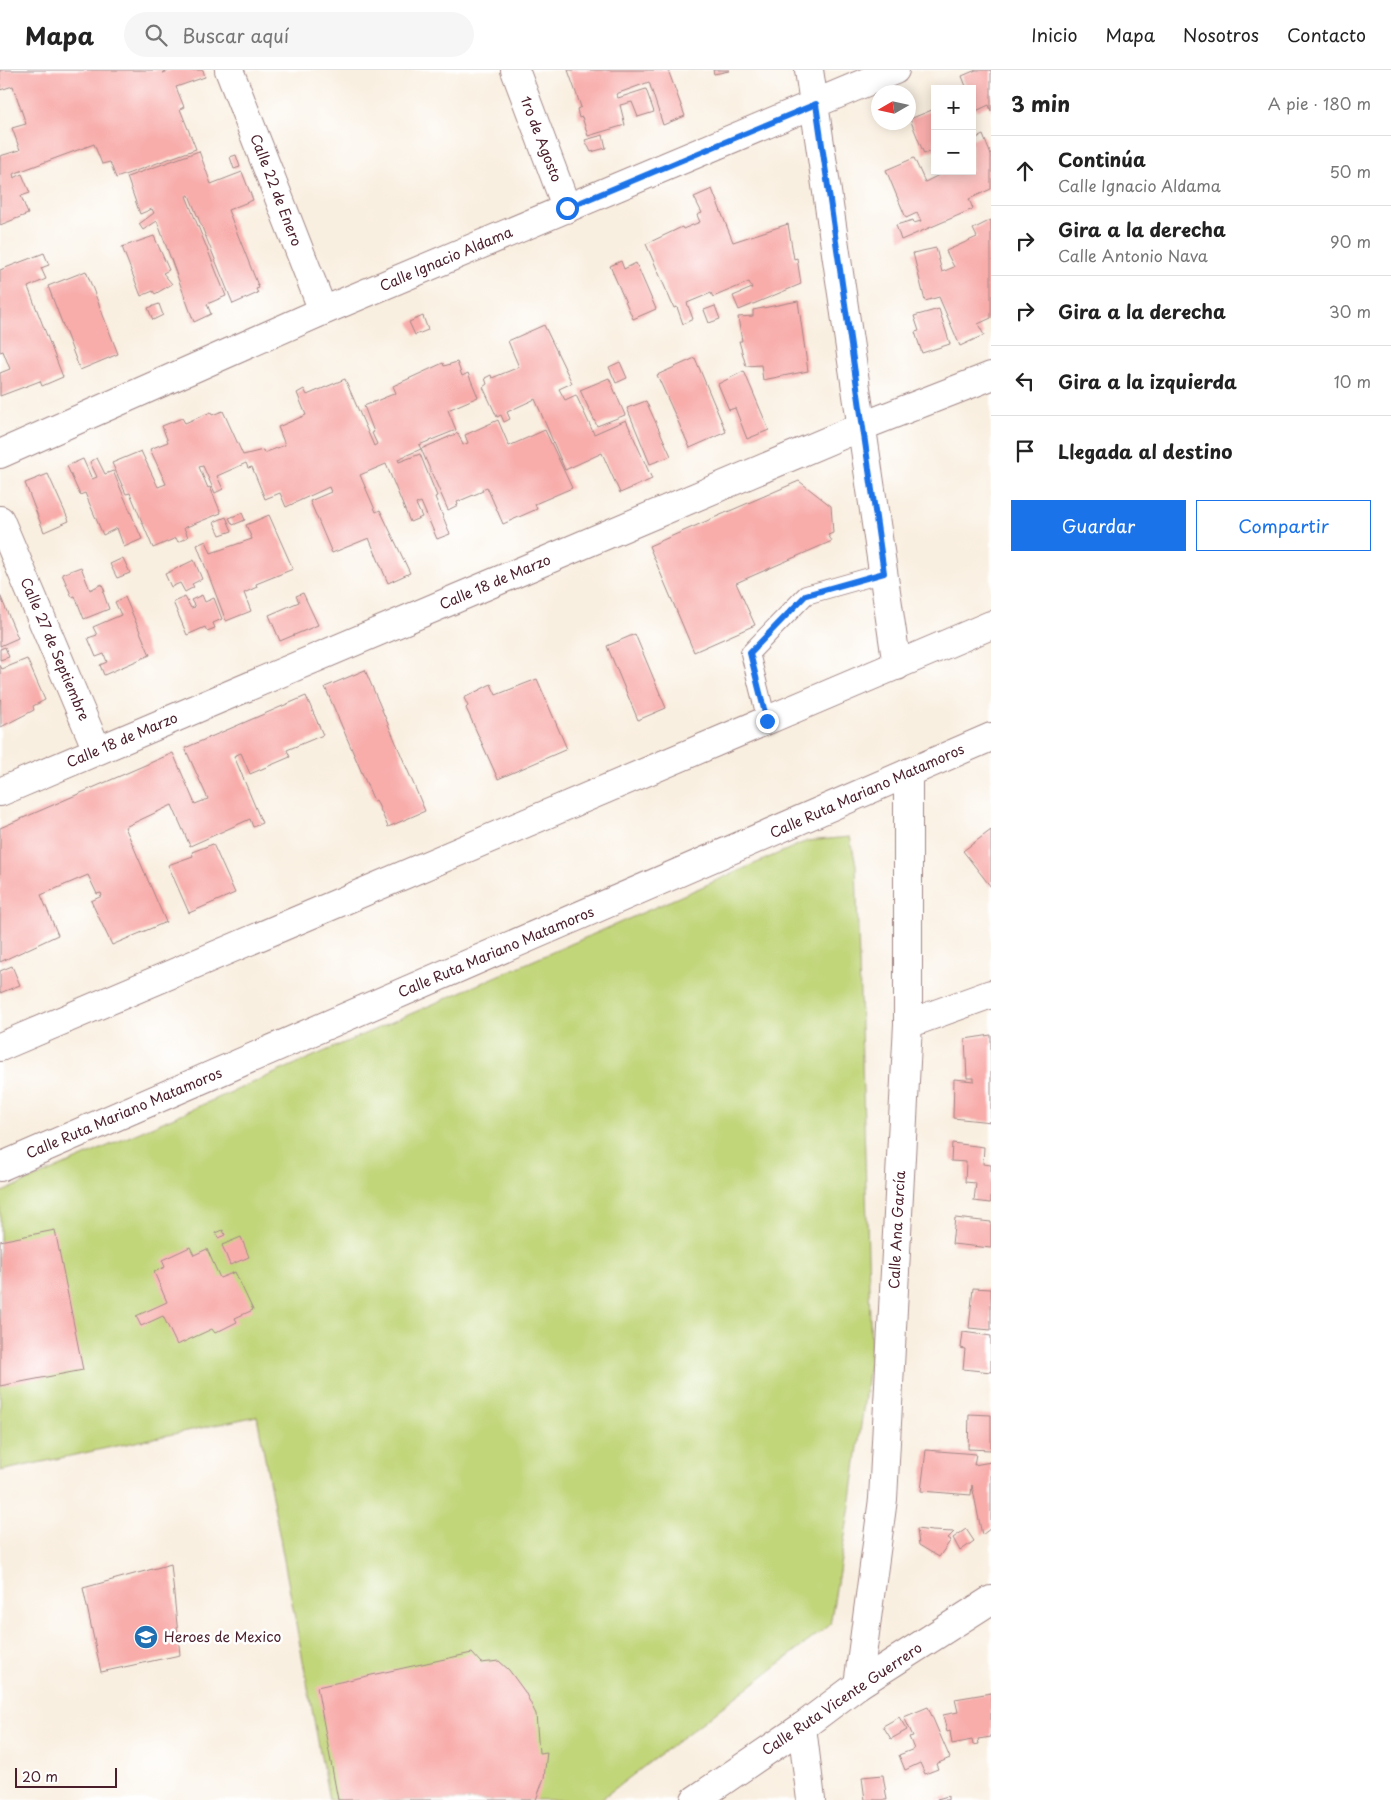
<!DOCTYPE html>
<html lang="es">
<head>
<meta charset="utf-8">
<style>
	:root { --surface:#fff; --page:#f6f6f6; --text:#222; --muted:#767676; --line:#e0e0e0; --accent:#1a73e8 }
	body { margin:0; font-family:"Playpen Sans",sans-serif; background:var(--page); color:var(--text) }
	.controls { position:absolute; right:15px; top:15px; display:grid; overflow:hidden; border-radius:0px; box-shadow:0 2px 12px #0003 }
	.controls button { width:45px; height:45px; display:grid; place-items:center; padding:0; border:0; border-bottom:1px solid var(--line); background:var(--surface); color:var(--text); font:25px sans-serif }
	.compass { position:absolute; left:871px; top:15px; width:45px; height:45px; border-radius:50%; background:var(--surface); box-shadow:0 2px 12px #0003; rotate:261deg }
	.scale { position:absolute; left:15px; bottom:12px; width:102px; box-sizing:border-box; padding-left:5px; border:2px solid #4a1f2b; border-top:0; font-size:14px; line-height:18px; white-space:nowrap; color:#4a1f2b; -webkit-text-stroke:4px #fff; paint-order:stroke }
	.stop { position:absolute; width:15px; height:15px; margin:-11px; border:4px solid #1a73e8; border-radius:50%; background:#fff }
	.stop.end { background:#1a73e8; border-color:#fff; box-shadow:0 1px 5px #0008 }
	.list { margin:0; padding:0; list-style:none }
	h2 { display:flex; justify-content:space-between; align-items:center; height:65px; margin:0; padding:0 20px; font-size:21px }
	h2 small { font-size:16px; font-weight:400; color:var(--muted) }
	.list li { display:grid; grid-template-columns:32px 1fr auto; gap:15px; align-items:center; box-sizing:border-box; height:70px; padding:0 20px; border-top:1px solid var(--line) }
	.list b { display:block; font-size:19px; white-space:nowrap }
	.list p { margin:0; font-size:16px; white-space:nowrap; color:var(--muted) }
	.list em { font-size:16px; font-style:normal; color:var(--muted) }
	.actions { display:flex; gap:10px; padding:15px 20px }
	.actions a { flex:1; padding:11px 0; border:1px solid var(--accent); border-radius:0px; text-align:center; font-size:18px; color:var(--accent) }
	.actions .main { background:var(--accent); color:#fff }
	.icon { flex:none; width:28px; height:28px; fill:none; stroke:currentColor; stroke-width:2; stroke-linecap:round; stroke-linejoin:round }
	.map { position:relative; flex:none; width:991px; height:1730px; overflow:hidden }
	header { display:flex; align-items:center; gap:30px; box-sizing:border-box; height:70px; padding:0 25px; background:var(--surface); border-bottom:1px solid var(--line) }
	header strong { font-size:24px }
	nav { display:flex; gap:28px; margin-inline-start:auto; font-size:18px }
	.search { width:350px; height:45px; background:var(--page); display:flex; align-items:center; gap:12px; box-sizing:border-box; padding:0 18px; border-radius:28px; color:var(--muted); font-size:19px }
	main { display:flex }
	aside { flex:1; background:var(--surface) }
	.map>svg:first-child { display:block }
	.green { fill:#c1d579; stroke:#867a52 }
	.building { fill:#f8adab }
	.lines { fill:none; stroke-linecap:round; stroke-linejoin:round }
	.lane-casing { stroke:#a28786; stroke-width:20 }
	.street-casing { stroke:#a28786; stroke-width:30 }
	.secondary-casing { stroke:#a28786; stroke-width:30 }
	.primary-casing { stroke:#a28786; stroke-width:30 }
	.lane { stroke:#fff; stroke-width:18 }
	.street { stroke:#fff; stroke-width:28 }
	.secondary { stroke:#fff; stroke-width:28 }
	.primary { stroke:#fff; stroke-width:28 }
	.route { stroke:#1a73e8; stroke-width:6 }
	.labels { text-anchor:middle; stroke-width:5; stroke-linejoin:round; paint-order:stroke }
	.street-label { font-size:14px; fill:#4a1f2b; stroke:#fff }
	.poi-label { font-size:14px; fill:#4a1f2b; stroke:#fff; text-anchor:start }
</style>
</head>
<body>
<header>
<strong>Mapa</strong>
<div class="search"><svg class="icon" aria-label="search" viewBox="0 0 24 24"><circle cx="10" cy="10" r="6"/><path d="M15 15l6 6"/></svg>Buscar aquí</div>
<nav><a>Inicio</a><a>Mapa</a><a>Nosotros</a><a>Contacto</a></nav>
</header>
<main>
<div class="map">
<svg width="991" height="1730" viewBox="0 0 991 1730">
	<rect width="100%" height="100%" fill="#fff"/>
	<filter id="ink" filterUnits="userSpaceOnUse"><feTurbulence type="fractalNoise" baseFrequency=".02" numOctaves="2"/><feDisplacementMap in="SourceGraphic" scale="10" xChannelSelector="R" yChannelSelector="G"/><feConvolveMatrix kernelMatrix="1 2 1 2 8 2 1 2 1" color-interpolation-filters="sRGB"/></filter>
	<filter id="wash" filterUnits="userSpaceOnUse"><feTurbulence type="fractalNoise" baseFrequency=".0096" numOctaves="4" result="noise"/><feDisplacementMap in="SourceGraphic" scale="20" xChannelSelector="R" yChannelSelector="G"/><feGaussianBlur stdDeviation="1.12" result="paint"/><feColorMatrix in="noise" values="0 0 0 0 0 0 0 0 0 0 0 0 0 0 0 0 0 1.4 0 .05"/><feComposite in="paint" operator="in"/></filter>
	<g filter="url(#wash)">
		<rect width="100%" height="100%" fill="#f9efe0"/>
		<path class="green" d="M850,767l6,28 15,486 -21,155 -20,119 -230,175h-271l-72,-384 -257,55v-278l807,-352z"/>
		<g id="blocks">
			<path class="building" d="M0,0h167l-4,3 8,-3h32l2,7 -29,10 8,20 -4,2 16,40 -80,29 -6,-16 -8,2 -8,-20 -81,30 1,4 8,-4 8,19 -9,3 7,18 -28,11v-69l20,-6 -8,-22 14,-4 -13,-38 -13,4z
				M568,0h100l17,46 -22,9 -14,-43 -33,12 2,4 28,-9 8,23 -16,5 -6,-15 -12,3 5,20 -37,11 -6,-19 -3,1 -2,-9 4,-2z
				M713,0h16v1l-15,3z
				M976,0h15v41l-2,-6 -13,6 -4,-10v-12h-5l-5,-13z
				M932,40l3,6v33l-11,5 -14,-35z
				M603,65l3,13 -15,4 -6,-12z
				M983,65l8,20v34l-22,10 4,10 -72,31 -5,-15 17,-5 1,3 7,-2 -4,-8 -11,5 -20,-48 28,-12 11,24 22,-11h25v-31z
				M199,81l12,33 31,-12 11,28 -25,10 31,78 -3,1 2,4 -25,11 -44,-109 -3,1 40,100 -19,8 4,10 -17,8 -37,-101 -14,9 -4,-6 15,-11 -2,-4 -12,5 -13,-37z
				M236,85l4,12 -6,2 -4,-12z
				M712,119l21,53 55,-18 6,35 3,-1 4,26 -62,26 -6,-14 19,-8 -3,-6 -36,15 -2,-4 -24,10 6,16 -10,5 -6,-17 -3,1 -28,-64 36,-17 1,2 17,-7 -3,-7 5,-2 -8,-16z
				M991,150v98l-13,6 6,11 -24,11 -21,-49 -14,4 -12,-48 23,-5 6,24 12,-5 -8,-16 31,-14 -4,-8z
				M154,166l15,34 -6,3 9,11 -17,10 -2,-3 -12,5 -19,-49z
				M44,183l5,12 -8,3 5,11 -18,8 35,90 -21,9 -2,-5 -40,15v-23l10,-4 -7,-18 -3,1v-82z
				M621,191l3,8 12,-6 20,46 -23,10 -23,-53z
				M86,201l32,83 -38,16 -32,-84z
				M798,231l10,70 -45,9 -2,-15 -15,1 -7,-25h3l-4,-24 15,-1v-6z
				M159,234l4,11 -10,5 -5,-12z
				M715,236l5,13 -11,4 -5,-13z
				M939,239l11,35 -28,9 -7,-21 4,-1 -5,-15z
				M423,246l5,14 -13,5 -6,-13z
				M544,255l28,58 -13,6 6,11 11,-5 18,39 32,-14 26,59 -32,14 -18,-40 -37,17 -30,-71 -28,13 3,7 -6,3 -3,-7 -4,2 -14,-30 4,-3 -2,-6 6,-3 1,3 27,-11 -11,-26z
				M695,288l31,74 -36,16 -33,-73z
				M457,292l5,14 6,-3 10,24 -30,13 8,20 -37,15 2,4 -23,10 1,3 21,-8 17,42 -2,1 15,37 -13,5 -16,-37 -5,2 6,13 -12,5 -24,-58 -26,11 16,37 4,-2 30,63 -22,10 -19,-45 -37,15 -22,-52 21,-9 -2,-5 -43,20 -6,-14 -15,6 -13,-32 -4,1 -2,-5 -29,13 6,13 -8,4 -12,-27 -4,1 9,21 2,-1 11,26 -37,15 4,9 -10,5 -2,-4 -23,10 -23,-55 -4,1 -14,-31 29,-12 17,36 8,-3 -16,-35 18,-7 -6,-16 20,-8 3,5 26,-11 1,3 11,-4 20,44 20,-5 1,3 21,-8 -7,-18 28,-12 -9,-22 7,-4 3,6 38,-16 29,67 3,-2 -5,-11 2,-1 -10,-26 32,-13 -3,-7 50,-23 1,3z
				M620,292l7,16 -11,5 -7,-16z
				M744,301l25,59 -22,9 -12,-31 -6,2 -11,-26z
				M609,308l16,37 -28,11 -17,-36z
				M646,331l25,55 -21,8 -23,-56z
				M498,350l11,26 36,-16 27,58 -37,16 2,5 -34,15 -16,-37 -5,2 1,2 -26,11 1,3 -10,5 -27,-61 37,-16 5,12 5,-2 -3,-8z
				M97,388l8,16 8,-3 29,68 -18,8 -7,-19 -14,7 -18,-42 -5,2 -13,-29 16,-7 9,20 5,-2 -7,-15z
				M48,404l21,47 -25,11 -19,-49z
				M799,411l32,25 2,27 -5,2 4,6 -96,42 19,42 -61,27 -45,-106z
				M242,443l3,7 -12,5 -4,-7z
				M269,445l24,54 -37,15 1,3 -13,6 7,18 -25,10 -29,-76 9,-4 5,12 41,-14 -6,-14z
				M226,447l6,14 -12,4 -6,-13z
				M123,488l7,15 -13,5 -7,-14z
				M194,490l8,19 -10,5 2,3 -9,5 -5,-9 -9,4 -6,-13z
				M81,497l9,23 12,-6 3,8h-2l6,17 -25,10 -9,-23 -3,1 -10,-23z
				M303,523l15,32 -38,16 -11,-26 30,-13 -3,-6z
				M0,525l18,43 -18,8z
				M202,525l3,7 9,-4 8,21 -9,4 2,5 -8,3 -2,-4 -18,8 -14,-33 12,-5 6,11 4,-1 -4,-7z
				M125,527l25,58 -46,20 -4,-10 7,-3 -3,-8 -8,3 -8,-19 9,-3 -4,-8 28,-12 -6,-13z
				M635,564l31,74 -28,12 -31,-74z
				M5,577l4,10 -9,3v-11z
				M27,589l18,41 -12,6 1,4 -33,17 -1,-62 2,4z
				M365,600l60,141 -37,16 -12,-27 -2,1 -49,-114z
				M537,609l30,70 -69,30 -32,-71 2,-2 -4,-8 27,-14 5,11z
				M306,626l17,39 -36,15 3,7 -40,17 -9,-21 -7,3 28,67 -9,4 -3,-8 -60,27 -18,-41 -47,22 41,95 -54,23 -21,-44 11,-5 -1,-3 -4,1 -9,-19 -47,20 17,40 -58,27v-134l173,-75 22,51 13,-5 -23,-51z
				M991,760v57l-28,-36z
				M213,774l22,49 -46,20 -21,-48 25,-9 -1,-4z
				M12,896l8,19 -20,8v-22z
				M991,965v87l-38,-4 1,-39 20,2v-3h-7l-2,-39z
				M952,1073l32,4 -1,17 8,1v38l-17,-2 2,-18 -11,-1 1,-20 -15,-1z
				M955,1148l36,4v26l-39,-4z
				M55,1160l28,140 -83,16v-145z
				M223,1160l2,5 -7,3 -2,-5z
				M241,1167l8,20 -19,8 -8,-20z
				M190,1177l4,8 13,-6 13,29 15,-6 18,38 -18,8 2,4 -22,11 -3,-4 -35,16 -14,-29 -22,10 -5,-10 31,-14 -13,-30 11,-5 -3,-7z
				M973,1218l18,1v41l-22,-2z
				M963,1262l28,4v36l-28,-3 2,-20 -4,-1z
				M969,1344l22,1v35l-23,-1z
				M926,1380l50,4 -2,11 17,-3v66l-9,7 -10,-50 -1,10 -50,-4z
				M917,1459l15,2 22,1 -6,6 3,2 -12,17 -20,-12z
				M966,1459l8,12 -14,10 -7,-13z
				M171,1494l9,91 -79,17 -18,-84z
				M472,1583l9,10 18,-2 10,9 16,22 11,22 3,39 8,-1 -3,26 -8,22h-198l-21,-113z
				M991,1623v44l-13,2 1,5 -6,1 -1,-5 -20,4 -2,-13 -3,1 -4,-17 15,-3 -3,-13z
				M928,1637l22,51 -14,6 2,5 -13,5 -5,-11 -15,7 -6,-15 15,-6 -5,-12 4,-1 -9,-19z
				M899,1647l8,13 -16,9 -8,-13z
				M883,1705l4,25h-22l-3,-23z
				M948,1726v4h-11v-1z"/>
		</g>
	</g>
	<g filter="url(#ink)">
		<use href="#blocks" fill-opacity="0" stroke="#a28786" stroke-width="1"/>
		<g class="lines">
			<g class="lane-casing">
				<path id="lane" d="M767,651l-17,-68 56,-58 78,-22"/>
			</g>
			<g class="street-casing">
				<path id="street" d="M229,0l94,241
					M515,0l52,139
					M809,0l88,596
					M0,384l323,-143 572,-241
					M0,450l97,230
					M0,722l863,-366 128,-50
					M908,954l83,-30
					M858,1615l25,-186 25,-475v-251
					M802,1657l9,73"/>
			</g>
			<g class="secondary-casing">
				<path id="secondary" d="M695,1730l107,-73 56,-42 133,-85"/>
			</g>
			<g class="primary-casing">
				<path id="primary" d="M0,977l991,-422
					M0,1097l991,-430"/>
			</g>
			<use href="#lane" class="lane"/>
			<use href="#street" class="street"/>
			<use href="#secondary" class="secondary"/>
			<use href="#primary" class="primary"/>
		</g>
	</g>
	<g class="lines" filter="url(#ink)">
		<path class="route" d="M567,138l249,-104 68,469 -78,22 -56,58 17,68"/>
	</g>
	<defs>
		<g id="school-disc" transform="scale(1.25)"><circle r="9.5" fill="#1f6fb2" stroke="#fff"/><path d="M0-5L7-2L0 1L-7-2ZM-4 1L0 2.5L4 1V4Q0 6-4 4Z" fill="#fff"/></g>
	</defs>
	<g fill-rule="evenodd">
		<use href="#school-disc" x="146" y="1567"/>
	</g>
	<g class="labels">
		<g class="street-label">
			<text transform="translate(541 69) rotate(69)" y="5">1ro de Agosto</text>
			<text transform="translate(276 120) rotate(69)" y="5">Calle 22 de Enero</text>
			<text transform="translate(446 189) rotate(-23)" y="5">Calle Ignacio Aldama</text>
			<text transform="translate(495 512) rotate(-23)" y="5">Calle 18 de Marzo</text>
			<text transform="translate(55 579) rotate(67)" y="5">Calle 27 de Septiembre</text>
			<text transform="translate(122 670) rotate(-23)" y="5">Calle 18 de Marzo</text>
			<text transform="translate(867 721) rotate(-24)" y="5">Calle Ruta Mariano Matamoros</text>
			<text transform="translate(496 882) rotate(-23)" y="5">Calle Ruta Mariano Matamoros</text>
			<text transform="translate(124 1043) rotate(-23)" y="5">Calle Ruta Mariano Matamoros</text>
			<text transform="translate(897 1160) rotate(-87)" y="5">Calle Ana García</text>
			<text transform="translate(842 1629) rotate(-34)" y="5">Calle Ruta Vicente Guerrero</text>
		</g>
		<g class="poi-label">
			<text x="164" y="1572">Heroes de Mexico</text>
		</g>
	</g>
</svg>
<div class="controls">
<button>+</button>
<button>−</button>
</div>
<svg class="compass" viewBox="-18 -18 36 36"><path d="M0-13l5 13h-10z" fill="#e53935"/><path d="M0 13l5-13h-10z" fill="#767676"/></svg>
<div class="scale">20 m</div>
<div class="stop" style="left:567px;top:138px"></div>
<div class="stop end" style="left:767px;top:651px"></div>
</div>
<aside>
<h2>3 min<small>A pie · 180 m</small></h2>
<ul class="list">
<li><svg class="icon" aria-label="ahead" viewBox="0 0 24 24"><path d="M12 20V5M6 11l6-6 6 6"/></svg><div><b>Continúa</b><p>Calle Ignacio Aldama</p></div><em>50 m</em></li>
<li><svg class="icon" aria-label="right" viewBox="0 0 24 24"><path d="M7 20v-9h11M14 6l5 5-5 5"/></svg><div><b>Gira a la derecha</b><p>Calle Antonio Nava</p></div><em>90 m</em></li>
<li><svg class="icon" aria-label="right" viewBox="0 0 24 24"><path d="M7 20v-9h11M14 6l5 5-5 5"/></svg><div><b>Gira a la derecha</b></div><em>30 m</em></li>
<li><svg class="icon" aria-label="left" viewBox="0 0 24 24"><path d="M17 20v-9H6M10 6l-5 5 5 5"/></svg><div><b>Gira a la izquierda</b></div><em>10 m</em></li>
<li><svg class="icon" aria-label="arrive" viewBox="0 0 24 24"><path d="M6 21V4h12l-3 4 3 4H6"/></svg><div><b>Llegada al destino</b></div></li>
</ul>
<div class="actions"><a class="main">Guardar</a><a>Compartir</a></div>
</aside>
</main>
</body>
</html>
